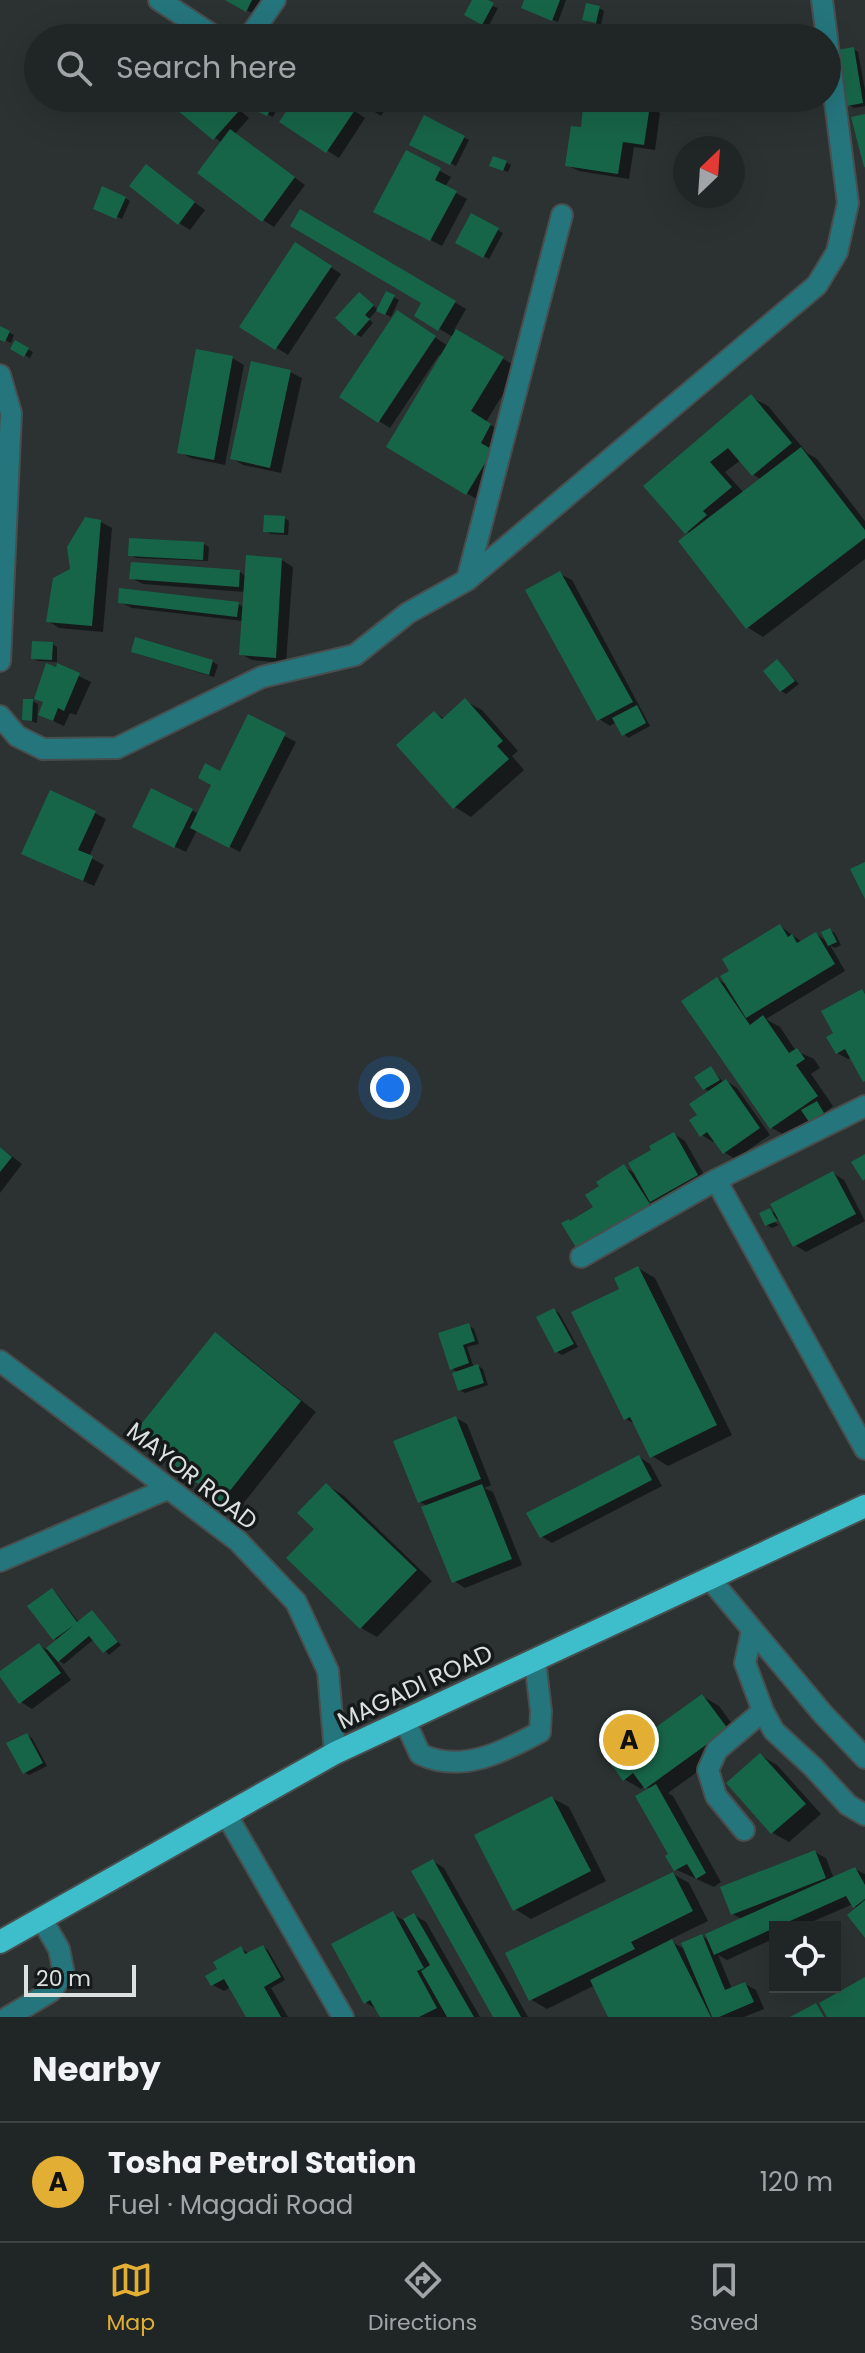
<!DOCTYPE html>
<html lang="en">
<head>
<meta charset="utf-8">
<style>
	:root { --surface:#202625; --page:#282e2d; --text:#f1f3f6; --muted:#a2a5a7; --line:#3d4342; --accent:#e2af34 }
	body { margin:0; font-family:Poppins,sans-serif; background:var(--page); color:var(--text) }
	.controls { position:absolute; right:24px; bottom:24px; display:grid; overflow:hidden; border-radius:0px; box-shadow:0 8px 32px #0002 }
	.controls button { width:72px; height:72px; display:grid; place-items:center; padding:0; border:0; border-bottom:2px solid var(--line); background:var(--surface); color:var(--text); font:40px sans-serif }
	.compass { position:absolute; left:673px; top:136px; width:72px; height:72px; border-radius:50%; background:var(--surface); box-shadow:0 8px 32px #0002; rotate:25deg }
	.scale { position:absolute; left:24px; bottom:20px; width:112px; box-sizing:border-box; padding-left:8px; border:4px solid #dce0df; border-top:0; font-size:22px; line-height:28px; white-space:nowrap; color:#dce0df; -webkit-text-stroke:6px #161919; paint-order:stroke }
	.you { position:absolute; left:390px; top:1088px; width:28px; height:28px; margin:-20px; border:6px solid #fff; border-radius:50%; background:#1a73e8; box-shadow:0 0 0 12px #1a73e833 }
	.badge { display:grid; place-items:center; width:52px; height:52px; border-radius:50%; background:var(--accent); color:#111; font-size:26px; font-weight:700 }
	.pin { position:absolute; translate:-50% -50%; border:4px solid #fff; box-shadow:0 2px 8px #0006 }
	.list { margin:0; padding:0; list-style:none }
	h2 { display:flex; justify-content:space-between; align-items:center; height:104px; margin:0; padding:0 32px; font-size:34px }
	h2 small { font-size:26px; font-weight:400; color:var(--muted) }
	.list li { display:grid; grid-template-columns:52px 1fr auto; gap:24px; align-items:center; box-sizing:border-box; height:120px; padding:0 32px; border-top:2px solid var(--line) }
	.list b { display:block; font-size:30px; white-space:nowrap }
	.list p { margin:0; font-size:26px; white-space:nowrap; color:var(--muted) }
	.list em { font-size:26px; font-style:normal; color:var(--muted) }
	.icon { flex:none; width:44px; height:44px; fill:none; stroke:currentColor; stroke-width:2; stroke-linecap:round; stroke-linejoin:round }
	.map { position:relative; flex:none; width:865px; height:2017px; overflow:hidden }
	.search { position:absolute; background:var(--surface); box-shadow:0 8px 32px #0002; left:24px; right:24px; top:24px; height:88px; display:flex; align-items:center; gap:20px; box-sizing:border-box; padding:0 28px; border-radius:44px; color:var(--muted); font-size:30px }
	.sheet { height:224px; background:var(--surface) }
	nav { display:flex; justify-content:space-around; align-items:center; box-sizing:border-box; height:112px; border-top:2px solid var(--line); background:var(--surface); font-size:22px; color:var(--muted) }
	nav a { display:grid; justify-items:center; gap:4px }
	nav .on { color:var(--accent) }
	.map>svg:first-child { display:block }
	.shadow { fill:#0007; fill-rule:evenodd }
	.building { fill:#176549 }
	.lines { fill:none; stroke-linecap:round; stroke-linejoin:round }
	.service-casing { stroke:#474e4d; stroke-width:24 }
	.minor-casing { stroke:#474e4d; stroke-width:24 }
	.tertiary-casing { stroke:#474e4d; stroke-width:24 }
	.trunk-casing { stroke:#474e4d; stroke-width:26 }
	.service { stroke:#25757d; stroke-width:20 }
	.minor { stroke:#25757d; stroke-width:20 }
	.tertiary { stroke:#25757d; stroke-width:20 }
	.trunk { stroke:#3ebeca; stroke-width:22 }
	.labels { text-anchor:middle; stroke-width:7; stroke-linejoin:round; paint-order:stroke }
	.street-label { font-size:24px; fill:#dce0df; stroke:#161919 }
</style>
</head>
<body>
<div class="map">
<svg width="865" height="2017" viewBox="0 0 865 2017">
	<rect width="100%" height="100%" fill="#2b3231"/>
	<path class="shadow" d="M228,0h46l-11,19z
		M474,0l24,8 -10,19 -22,-13z
		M526,0h40l-8,22 -30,-12z
		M599,8l5,3 -3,14 -16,-6z
		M853,49l5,3 7,38v16l-11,2 -5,-3z
		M190,98h35l24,20 -14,16 70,51 -31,42 -11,-7 -41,-77 -42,-34z
		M248,98h32l2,1 -9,18 -27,-13z
		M297,98h38l30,20 -26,40 -57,-36z
		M352,98h41l-12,18z
		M586,98h43l-1,6 21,3 11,6 -5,37 -21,-3 -5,32 -50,-8 -12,-6 15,-36z
		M425,118l44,22 -13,26 -45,-22z
		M407,153l44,24 -6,10 22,12 -25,47 -66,-35z
		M506,162l5,3 -3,7 -11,-4z
		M147,167l58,43 -15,20 -11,-7z
		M125,198l5,3 -8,18 -24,-10z
		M301,212l165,97 -12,21 65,38 -33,54 21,13 -24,68 -95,-57 54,-90 -3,-1 -49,73 -11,-7 29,-102 40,27 5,-9 -37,-22 8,-12z
		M472,216l31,17 -14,26 -31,-17z
		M307,251l34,23 -53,81 -46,-29z
		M387,294l12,6 -8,17 -14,-7 -8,9 4,4 -12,14 -5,-3 9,-36 13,12z
		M0,328l14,7 -3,8 -11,-5z
		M16,343l17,9 -3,6 -17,-9z
		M232,358l12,7 -19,100 -34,-7 -12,-6z
		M290,372l12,6 -21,95 -38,-8 -11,-7z
		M751,397l17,9 39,47 10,6 48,62v38l-102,78 -16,-10 -57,-93 -44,-48zM741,460l13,15 8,5 -18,13 -19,-21z
		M284,518l5,3 -1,14 -17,-1 -6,-3z
		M101,522l11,6 -9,104 -44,-4 -11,-7z
		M204,544l5,3 -1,14 -72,-3 -6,-3z
		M282,560l11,7 -7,96 -34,-3 -11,-6 2,-33 -111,-13 -12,-6 118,2 6,3 1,-15 -102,-8 -12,-6 109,-6 6,4z
		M560,574l12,6 78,146 -22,12 -13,-15 -5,3 -11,-7z
		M136,639l77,23 5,3 -4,12 -76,-23z
		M52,644l5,3v15l-19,-1 -5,-3z
		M777,662l22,22 -13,10 -5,-3z
		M58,666l33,16 -15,33 -6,-2 -6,13 -13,-6z
		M32,701l6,3 -1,19 -13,-4z
		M465,701l17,9 36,41 -6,5 12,14 -53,47 -16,-10 -20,-94 10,6z
		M249,717l47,25 -56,110 -43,-22 -11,22 -41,-20 7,-42 47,24z
		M95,813l11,6 -17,38 15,8 -10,21 -59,-27z
		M780,926l22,16 14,-8 12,8 2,-12 5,3 6,12 -6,3 -5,-3 15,26 -79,48 14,8 16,24 18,8 6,9 -9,6 22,32 -7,6 2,4 -12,7 -4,-2 -24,16 -16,-9 -55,-149 12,7z
		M862,991l3,2v88l-13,-23 -4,1 -11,-6 -1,-20z
		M711,1068l13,15 2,-2 11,7 33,47 -35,24 -11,-7 -9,-12 -2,2 -11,-7 -3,-20 11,-23 -5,-3z
		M674,1134l11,7 23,41 -46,25 -8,-5 5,8 -69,44 -19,-31 24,-15 29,-41 12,7z
		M0,1147l22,17 -22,29z
		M833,1173l11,7 21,41 -59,31 -11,-7 -12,-23 -14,-8 -2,4 12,7 -7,3 -5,-3 -5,-11 8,-4 8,5 -5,-11z
		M638,1268l17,10 77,157 -64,31 -16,-10 -16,-31 -10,-6 -4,-129z
		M554,1310l5,3 19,34 -16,8 -5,-3z
		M469,1326l5,3 5,15 -12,3 7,21 4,-2 5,3 5,16 -23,8 -5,-3 -1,-17 -8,-5z
		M215,1335l16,9 85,68 -78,98 -16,-10z
		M456,1418l11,6 24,61 -7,3 9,4 29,73 -57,23 -11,-7 -25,-74 -9,-5z
		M639,1457l11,7 12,22 -110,57 -11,-7z
		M326,1485l17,10 89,86 -55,56 -16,-9 -44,-99z
		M52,1591l5,3 22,29 13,-10 29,32 -12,10 -15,-16 -30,25 -9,-6 16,22 -39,29 -11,-7 -21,-29 39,-28 8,5 11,-10 -4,-2z
		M702,1696l17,10 24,33 -75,54 5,3 48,86 -7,5 -39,-18 -25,-79 -5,-4 -4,3 -17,-10z
		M27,1735l5,3 15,28 -18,9 -5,-3z
		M760,1755l17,10 44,49 -32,28 -16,-9 -44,-50z
		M552,1798l17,9 37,74 -75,38 -16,-10z
		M815,1852l11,6 8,21 21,-10 10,5v61l-7,-26 -5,-5 -53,23h-25v11l-48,22 -9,-5 14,34 13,-5 11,6 8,19 -20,8h-134l-15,-32 -48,24 -17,-10 143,-125 16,9 19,38 -39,19 17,10 16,-14 8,5 32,-22 -10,-5z
		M433,1861l11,7 84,149h-33z
		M393,1914l12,7 9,-6 12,7 54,95h-98l-4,-7 -13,-8z
		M263,1947l5,3 17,30 -14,8 17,29h-40l-17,-30 -7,4 -11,-6 7,-15 21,-21 9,5z"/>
	<path class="building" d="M225,0h27l-6,12z
		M472,0h16l6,3 -12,22 -18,-10z
		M524,0h36l-8,21 -31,-13z
		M586,3l14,3 -4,17 -14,-3z
		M854,47l9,56 -16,3 -10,-56z
		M187,98h37l15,13 -26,29 -36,-30z
		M246,98h30l-9,18 -24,-11z
		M295,98h42l18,12 -29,43 -47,-31z
		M348,98h30l-9,14z
		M584,98h33l33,7 -6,40 -21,-3 -5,32 -53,-8 6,-40 10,1z
		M865,114v53h-1l-13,-50z
		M424,115l41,21 -15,29 -41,-20z
		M230,129l65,48 -33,45 -65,-49z
		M406,150l35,18 -6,12 22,11 -27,50 -57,-29z
		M493,156l14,5 -4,10 -14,-5z
		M146,164l49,38 -17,23 -49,-39z
		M102,186l24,11 -10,22 -23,-10z
		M300,209l156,92 -18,30 -24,-15 7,-13 -131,-77z
		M471,213l28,15 -16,30 -28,-15z
		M295,242l37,24 -57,84 -36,-23z
		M386,291l9,4 -10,20 -9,-4z
		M359,292l15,13 -9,10 5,4 -15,17 -20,-18z
		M397,310l39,26 -58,87 -39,-26z
		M0,326l10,5 -5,11 -5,-2z
		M456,329l48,28 -33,54 20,13 -10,19 12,7 -27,45 -80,-48z
		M15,340l14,8 -5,9 -14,-8z
		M196,349l37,7 -19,104 -37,-7z
		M251,361l40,9 -21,98 -40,-9z
		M751,394l41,49 -40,33 -24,-28 -18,14 22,25 -29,24 4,4 -22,19 -42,-48z
		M801,447l64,83v8l-119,91 -68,-88z
		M264,515l21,1 -1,17 -21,-1z
		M85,517l16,3 -9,106 -46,-4 7,-44 17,-9 -3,-22z
		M129,538l75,4 -1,18 -75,-4z
		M246,555l36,3 -6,100 -37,-3z
		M131,562l109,8 -1,17 -110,-8z
		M560,571l73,131 -36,19 -72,-131z
		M119,588l120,14 -2,15 -119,-14z
		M135,637l78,23 -4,15 -78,-23z
		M32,641l21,1 -1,18 -21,-1z
		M777,659l18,22 -15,11 -17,-21z
		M46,663l10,4 1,-4 23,10 -16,38 -6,-3 -5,13 -15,-6 5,-13 -9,-3z
		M465,698l38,43 -6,5 12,13 -56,50 -57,-64 38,-34 8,8z
		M23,699h10l-1,22 -10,-1z
		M637,705l9,18 -24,13 -10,-18z
		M248,714l38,19 -57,115 -39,-20 21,-43 -13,-7 7,-15 15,8z
		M151,788l42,21 -19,39 -42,-21z
		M50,790l46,21 -18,39 15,6 -10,25 -62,-27z
		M865,862v37l-15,-30z
		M780,924l8,13 4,-3 5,9 19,-11 19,32 -89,54 -26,-42 9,-5 -7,-12z
		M830,928l7,14 -9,4 -7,-14z
		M717,977l33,48 13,-10 26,38 8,-5 8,11 -9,6 22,31 -48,33 -89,-128z
		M862,989l3,5v87l-2,1 -18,-33 -9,5 -10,-17 7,-4 -12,-22z
		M711,1066l9,14 -17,10 -9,-13z
		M726,1079l34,49 -37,26 -16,-22 -7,5 -11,-17 8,-5 -8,-11z
		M817,1101l7,12 -15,9 -8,-12z
		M674,1132l24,43 -48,27 -22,-39 23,-13 -2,-4z
		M0,1147l12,10 -12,15z
		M865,1154v25l-2,2 -12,-19z
		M624,1164l26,40 -73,45 -16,-26 8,-4 1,2 23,-14 -8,-12 14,-9 -3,-4z
		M833,1171l23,43 -63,33 -23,-43z
		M770,1208l7,13 -12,5 -6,-13z
		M638,1266l79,159 -67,33 -20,-41 -6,3 -53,-108 48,-23 -5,-11z
		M554,1308l20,36 -19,9 -19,-36z
		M469,1323l6,18 -12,4 6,18 -19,7 -12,-37z
		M215,1332l86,69 -80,101 -87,-69z
		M478,1364l6,19 -26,8 -6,-18z
		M456,1416l25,63 -63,24 -25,-62z
		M639,1455l13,25 -112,58 -14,-25z
		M326,1483l91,87 -57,59 -74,-71 28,-29 -17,-16z
		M482,1484l30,75 -60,24 -31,-76z
		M52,1588l25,34 15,-12 26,32 -15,11 -14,-17 -31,26 -12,-14 28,-23 -21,15 -26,-34z
		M39,1643l22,30 -42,31 -19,-27v-6z
		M702,1694l26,35 -83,60 -12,-16 -10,8 -14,-20z
		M27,1733l16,30 -20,11 -17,-31z
		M760,1753l46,51 -35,30 -45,-51z
		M656,1784l50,89 -10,6 -9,-15 -13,7 -9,-15 3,-2 -33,-58z
		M552,1796l39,75 -78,40 -39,-76z
		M815,1850l11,28 -95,37 -11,-28z
		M433,1859l88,158h-28l-82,-146z
		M855,1867l10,18v14l-12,9 -7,-12 -132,59 -9,-21z
		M673,1872l20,39 -62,31 4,7 -106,52 -24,-48z
		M865,1900v38l-18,-23z
		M393,1911l31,57 -7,3 20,37 -18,9h-39l-10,-17 -6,4 -33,-60z
		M414,1913l60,104h-27l-26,-46 9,-6 -27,-46z
		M702,1934l23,56 20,-8 9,20 -35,15h-7l-31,-74z
		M672,1939l39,78h-103l-18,-37z
		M263,1945l18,32 -17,10 17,30h-35l-22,-38 -13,7 -6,-10 12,-7 -4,-7 28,-16 4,8z
		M865,1977v40h-38l-8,-14z
		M816,2003l8,14h-34z"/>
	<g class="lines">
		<g class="service-casing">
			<path id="service" d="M467,580l95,-365
				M716,1180l149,269
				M581,1257l135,-77 149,-74
				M752,1630l-7,33 18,48 11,20 39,36 35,38 17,10
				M404,1719l16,35c41,20 83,-2 120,-22l1,-21 -6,-50
				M226,1814l117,203
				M744,1830l-28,-34 -8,-26 9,-20 46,-39
				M8,2017l42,-25 14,-18 -5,-25 -18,-31"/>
		</g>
		<g class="minor-casing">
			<path id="minor" d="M159,0l58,38
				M822,0l5,38
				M243,38l9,-5 23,-33
				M0,375l11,38 -11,248
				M0,716l17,20 26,13 74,-1 145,-71 93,-22 53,-42 59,-33 350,-295 20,-33 11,-49 -21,-163
				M0,1361l238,180 58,61 32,69 7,82
				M0,1561l167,-72"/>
		</g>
		<g class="tertiary-casing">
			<path id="tertiary" d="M710,1579l113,135 42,44"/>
		</g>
		<g class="trunk-casing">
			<path id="trunk" d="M0,1942l335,-189 530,-247"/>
		</g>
		<use href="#service" class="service"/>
		<use href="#minor" class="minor"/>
		<use href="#tertiary" class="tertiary"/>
		<use href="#trunk" class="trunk"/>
	</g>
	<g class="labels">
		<g class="street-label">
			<text transform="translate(192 1476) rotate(38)" y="8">MAYOR ROAD</text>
			<text transform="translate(415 1687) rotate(-25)" y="8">MAGADI ROAD</text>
		</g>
	</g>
</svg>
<div class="controls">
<button><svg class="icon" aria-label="locate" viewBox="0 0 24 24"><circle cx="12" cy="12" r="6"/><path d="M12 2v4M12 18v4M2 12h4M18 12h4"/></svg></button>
</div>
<svg class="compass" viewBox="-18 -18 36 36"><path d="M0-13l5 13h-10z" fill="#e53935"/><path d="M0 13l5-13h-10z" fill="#a2a5a7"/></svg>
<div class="scale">20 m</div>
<div class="you"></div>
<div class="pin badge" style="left:629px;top:1740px">A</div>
<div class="search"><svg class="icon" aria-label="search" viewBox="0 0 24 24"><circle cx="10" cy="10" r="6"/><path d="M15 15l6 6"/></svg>Search here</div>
</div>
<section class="sheet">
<h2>Nearby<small></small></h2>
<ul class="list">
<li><span class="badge">A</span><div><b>Tosha Petrol Station</b><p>Fuel · Magadi Road</p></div><em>120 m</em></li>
</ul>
</section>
<nav>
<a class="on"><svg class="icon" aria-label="map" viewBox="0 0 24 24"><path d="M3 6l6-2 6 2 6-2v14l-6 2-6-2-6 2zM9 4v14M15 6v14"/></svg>Map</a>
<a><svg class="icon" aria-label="directions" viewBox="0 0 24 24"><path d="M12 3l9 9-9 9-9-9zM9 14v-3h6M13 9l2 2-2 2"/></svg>Directions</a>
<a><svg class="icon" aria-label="saved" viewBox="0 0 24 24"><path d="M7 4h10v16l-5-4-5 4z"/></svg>Saved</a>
</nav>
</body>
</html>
